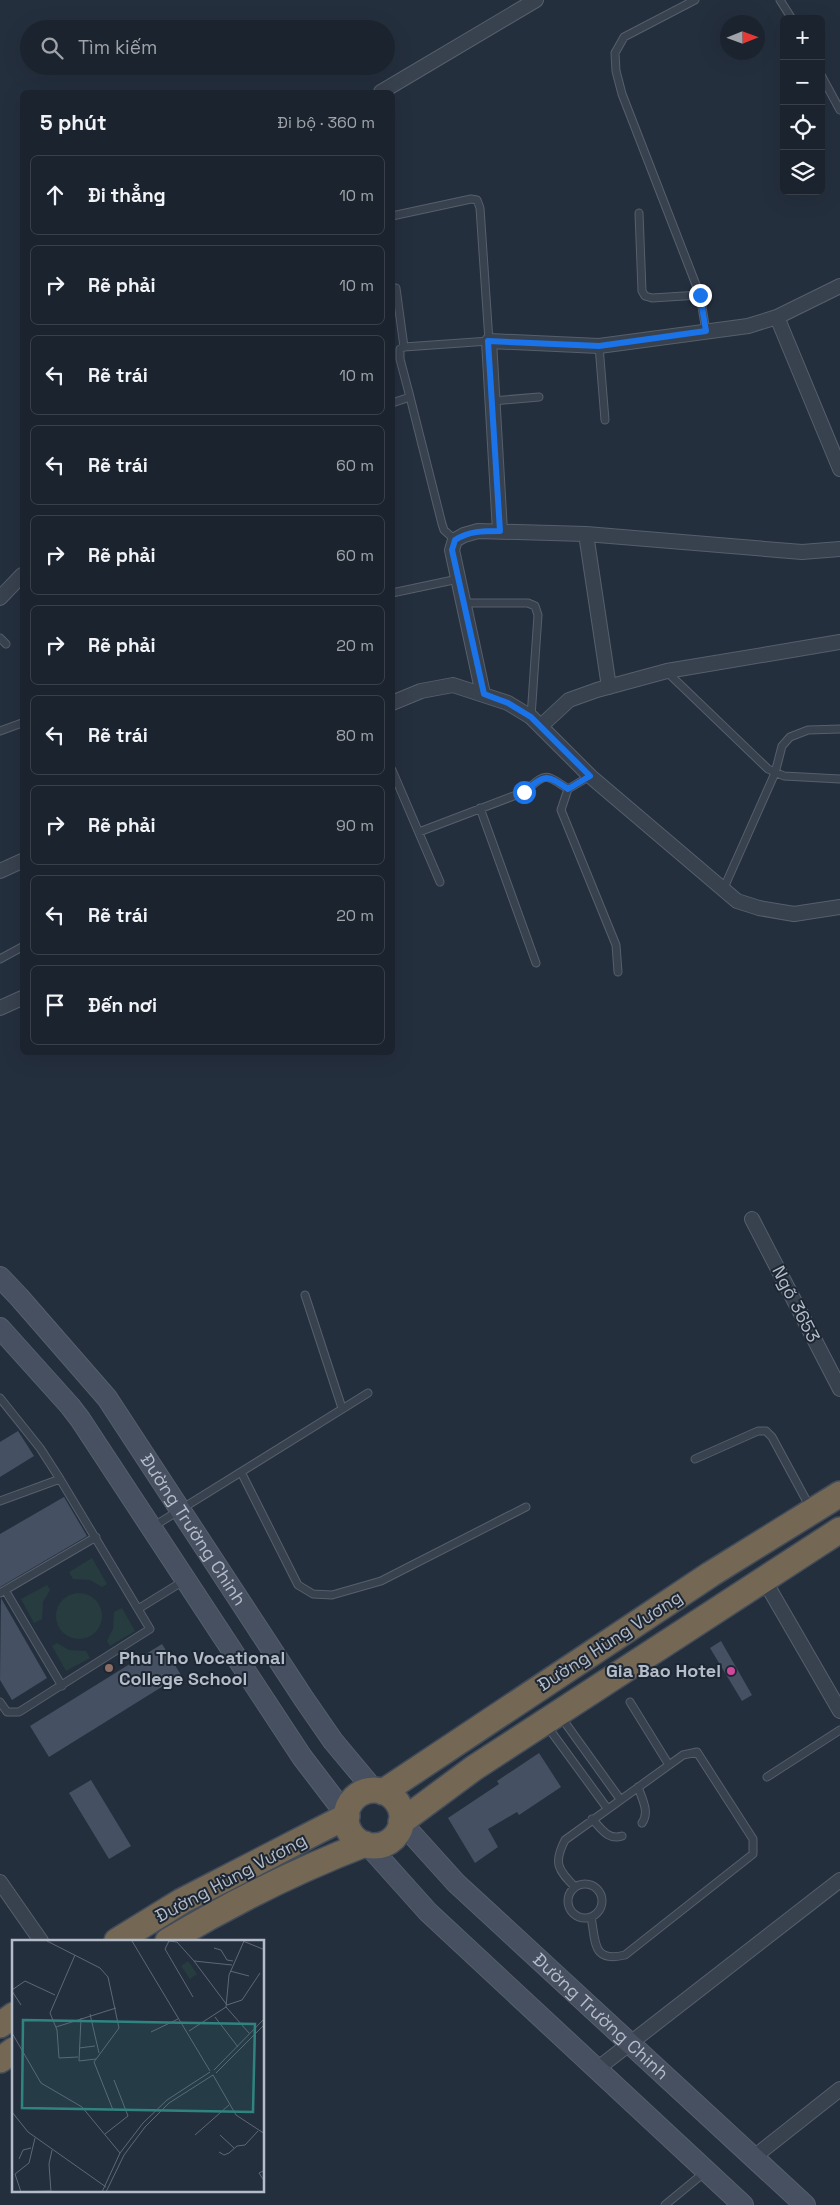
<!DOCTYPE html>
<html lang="vi">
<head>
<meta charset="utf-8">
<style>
	:root { --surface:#1b232e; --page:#282f3a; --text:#f1f3f6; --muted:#a0a4aa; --line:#39404a }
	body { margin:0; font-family:"Space Grotesk",sans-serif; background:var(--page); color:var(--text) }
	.controls { position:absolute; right:15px; top:15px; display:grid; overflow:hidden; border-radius:8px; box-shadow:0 5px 20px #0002 }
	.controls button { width:45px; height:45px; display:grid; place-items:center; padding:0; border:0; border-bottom:1px solid var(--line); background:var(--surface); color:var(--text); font:25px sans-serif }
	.compass { position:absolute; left:720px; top:15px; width:45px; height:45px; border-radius:50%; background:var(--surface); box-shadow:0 5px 20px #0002; rotate:89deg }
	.stop { position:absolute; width:15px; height:15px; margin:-11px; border:4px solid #1a73e8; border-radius:50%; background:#fff }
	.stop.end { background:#1a73e8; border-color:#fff; box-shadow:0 1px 5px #0008 }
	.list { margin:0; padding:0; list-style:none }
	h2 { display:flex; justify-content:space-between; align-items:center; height:65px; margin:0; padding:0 20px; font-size:21px }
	h2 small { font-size:16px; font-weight:400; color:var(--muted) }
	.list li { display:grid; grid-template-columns:32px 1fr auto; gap:15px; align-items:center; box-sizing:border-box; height:80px; margin:0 10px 10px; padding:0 10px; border:1px solid var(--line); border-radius:8px }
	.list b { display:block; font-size:19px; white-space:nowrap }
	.list em { font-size:16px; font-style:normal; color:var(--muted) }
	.icon { flex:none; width:28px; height:28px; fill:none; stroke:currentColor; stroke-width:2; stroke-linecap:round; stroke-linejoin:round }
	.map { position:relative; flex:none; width:840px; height:2205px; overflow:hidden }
	.search { position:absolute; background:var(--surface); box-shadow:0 5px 20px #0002; left:20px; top:20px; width:375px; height:55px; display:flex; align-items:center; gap:12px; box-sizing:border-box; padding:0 18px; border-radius:28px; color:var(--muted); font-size:19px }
	.panel { position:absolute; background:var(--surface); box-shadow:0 5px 20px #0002; left:20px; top:90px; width:375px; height:965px; border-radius:8px }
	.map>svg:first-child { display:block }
	.green { fill:#263c3f }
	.building { fill:#455162 }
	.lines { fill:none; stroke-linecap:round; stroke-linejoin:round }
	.lane-casing { stroke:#565f6c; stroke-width:9 }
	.street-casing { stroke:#565f6c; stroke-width:16 }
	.secondary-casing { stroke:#565f6c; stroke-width:22 }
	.highway-casing { stroke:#434c59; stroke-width:28 }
	.lane { stroke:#38414e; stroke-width:7 }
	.street { stroke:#38414e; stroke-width:14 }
	.secondary { stroke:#465061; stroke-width:20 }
	.highway { stroke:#746855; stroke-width:25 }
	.route { stroke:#1a73e8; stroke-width:6 }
	.education-dot { fill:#8d6e63; stroke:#1d2633; stroke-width:2 }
	.hotel-dot { fill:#d1479c; stroke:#1d2633; stroke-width:2 }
	.labels { text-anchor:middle; stroke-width:4; stroke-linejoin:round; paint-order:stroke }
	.street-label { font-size:18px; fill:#b4bcc9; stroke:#1d2633 }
	.poi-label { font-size:18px; font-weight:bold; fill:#b4bcc9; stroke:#1d2633; text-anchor:start }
	.inset-road { fill:none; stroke:#5e6776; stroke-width:1 }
	.view { fill:#308480; fill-opacity:0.15; stroke:#308480; stroke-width:2.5 }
	.inset-edge { fill:none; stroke:#b4bcc9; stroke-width:2.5 }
</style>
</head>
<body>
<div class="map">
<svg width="840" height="2205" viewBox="0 0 840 2205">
	<rect width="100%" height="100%" fill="#242f3e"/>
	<path class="green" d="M92,1558l15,26 -5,3 -12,-7 -17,-1 -4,-7z
		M47,1585l3,5 -7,12 -1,17 -8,4 -13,-24z
		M56 1616a23 23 0 1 1 46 0a23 23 0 1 1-46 0Z
		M122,1608l13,23 -25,15 -3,-5 6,-12 1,-17z
		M57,1643l12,7 17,1 4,7 -24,13 -14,-25z"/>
	<path class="building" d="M18,1431l16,25 -34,21v-35z
		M64,1497l23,39 -87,51v-53z
		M1,1598l46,80 -35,22 -12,-20z
		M721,1641l31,54 -10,6 -32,-53z
		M162,1644l19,31 -132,82 -19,-31z
		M539,1753l22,34 -42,28 -2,-3 -29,17 10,18 -23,16 -27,-45 51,-34 -2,-3z
		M91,1780l40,66 -22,13 -40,-66z"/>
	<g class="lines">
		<g class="lane-casing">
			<path id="lane" d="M695,0l-71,37 -9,16 1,18 6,23 78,201 6,36
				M780,0l12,19
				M821,75l19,35
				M639,213l3,78 3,5 7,2 48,-3
				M392,216l79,-17 6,1 3,8 9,133 -85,6 -4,2v10l10,38 -18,6
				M396,288l8,59
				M599,346l6,74
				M410,397l32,127 2,6 11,10
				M492,401l47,-4
				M392,593l66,-14
				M463,603h65l7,3 3,9 -7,102
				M0,638l6,6
				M667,672l101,97 16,7 56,3
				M0,731l22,-8
				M392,770l48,112
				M590,776l-22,13 -7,21 55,135 2,27
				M480,808l56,155
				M419,832l105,-40c22,-18 19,-20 44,-3
				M723,890l52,-117 7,-27 8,-9 18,-7 32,-1
				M0,959l22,-12
				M305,1295l37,113
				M0,1398l40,50 20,31 90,150 -131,83h-12l-7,-10
				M695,1459l63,-28h8l6,6 39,72
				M241,1472l57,113 15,9 19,1 49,-14 145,-74
				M0,1501l60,-22
				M154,1526l214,-133
				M5,1590l57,96
				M0,1593l96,-56
				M138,1609l47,-29
				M630,1702l39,63
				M561,1717l59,82
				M547,1726l60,82
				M767,1777l73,-47
				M638,1787c4,12 12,25 4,36
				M592,1819c9,9 16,22 30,17
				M568 1901a17 17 0 1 1 34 0a17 17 0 1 1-34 0Z
				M575,1887c-17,-17 -22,-24 -10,-47l118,-85 14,-3 56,87v15l-128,101c-33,8 -29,-13 -34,-38
				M665,2205l40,-33"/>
		</g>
		<g class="street-casing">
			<path id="street" d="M381,92l155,-92
				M777,317l63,152
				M500,531l-11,-190 110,5 149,-20 29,-9 63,-31
				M586,534l23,153
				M0,598l22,-23
				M483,694l-31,-144 3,-10 9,-5 14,-4 108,3 216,18 38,-3
				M392,703l29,-12 32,-6 55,18 23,14 59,59 147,125 22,7 35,6 46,-7
				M541,726l28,-26 28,-10 70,-19 173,-29
				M0,871l22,-10
				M0,1008l22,-10
				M752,1219l88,170
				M763,1578l77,133
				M0,1882l41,59
				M597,2069l243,-189
				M754,2157l86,-68"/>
		</g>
		<g class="secondary-casing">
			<g id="secondary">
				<path id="s1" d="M0,1277l19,20 88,101 197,301 29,42 41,49"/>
				<path d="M0,1328l70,78 10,13 222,338 45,59"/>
				<path id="s2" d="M401,1822l55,61 349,322"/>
				<path d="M368,1845l60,67 315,293"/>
			</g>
		</g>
		<g class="highway-casing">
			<path id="highway" d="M346 1818a28 28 0 1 1 56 0a28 28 0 1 1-56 0Z
				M383,1792l328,-218 129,-80
				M401,1822l73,-54 366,-238
				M117,1941l65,-40 165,-85
				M168,1941c60,-36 132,-72 197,-97
				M0,2025l14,-10
				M0,2060l14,-10"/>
		</g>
		<use href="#lane" class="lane"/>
		<use href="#street" class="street"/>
		<use href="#secondary" class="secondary"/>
		<use href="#highway" class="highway"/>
	</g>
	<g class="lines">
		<path class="route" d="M524,792c21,-17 21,-19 44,-3l22,-13 -59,-59 -23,-14 -24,-9 -32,-144 3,-10c14,-9 28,-9 45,-9l-12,-190 111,5 107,-15 -6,-36"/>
	</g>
	<circle class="education-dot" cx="109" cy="1668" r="5"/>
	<circle class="hotel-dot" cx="731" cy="1671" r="5"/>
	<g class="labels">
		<g class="street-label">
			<text transform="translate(796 1304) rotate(63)" y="6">Ngõ 3653</text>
			<text dy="6" stroke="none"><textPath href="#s1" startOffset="319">Đường Trường Chinh</textPath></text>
			<text transform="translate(610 1641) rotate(-33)" y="6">Đường Hùng Vương</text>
			<text transform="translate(231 1878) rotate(-28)" y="6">Đường Hùng Vương</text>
			<text dy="6" stroke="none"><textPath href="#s2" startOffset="279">Đường Trường Chinh</textPath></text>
		</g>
		<g class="poi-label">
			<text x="119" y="1664">Phu Tho Vocational<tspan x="119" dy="21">College School</tspan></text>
			<text x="721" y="1677" text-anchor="end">Gia Bao Hotel</text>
		</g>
	</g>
	<g transform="translate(12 1940)">
		<rect width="252" height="252" fill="#242f3e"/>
		<path d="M176,21l9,13 -7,5 -9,-13z" fill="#263c3f"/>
		<path class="inset-road" d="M35,1l53,27 8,9 11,51 -25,34 19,48M120,1l78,130M156,1l9,1 17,19 38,4M157,1l-4,8 28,48M231,1l22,9M202,8l7,2 6,10 6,1M63,15l-25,58 7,17 2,28 19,-1M182,21l33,44 15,-5 18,-27M218,31l19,5M0,50l13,-9 30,14M0,51l9,14M214,67l23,26M78,74l9,39M203,77l23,30M69,78l-2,43 17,-2M44,87l60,-19M177,91l37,-24 3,-32 15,-34M139,92l27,-13M0,93l29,50 41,24 38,46M67,108l16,-2M202,130l51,-52M204,133l49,-49M201,135l23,40 29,19M0,172l16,20 78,55M93,194l23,-18 -14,-36M183,195l34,-30M208,195l14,13M207,212l5,3 5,-2 8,-7 8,-1 13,-14M7,219l4,-9 8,-2M253,230l-6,3 6,9M2,252l36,-1M9,252l-6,-18 14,-11 6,-25M39,252l-2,-28 3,-14M90,252l18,-39 23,-30 24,-23 43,-28M94,252l18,-37 21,-28 24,-24 44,-28"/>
		<path class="view" d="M11,80l232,4 -2,88 -231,-4z"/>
		<rect width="252" height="252" class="inset-edge"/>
	</g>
</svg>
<div class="controls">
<button>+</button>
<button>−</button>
<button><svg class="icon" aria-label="locate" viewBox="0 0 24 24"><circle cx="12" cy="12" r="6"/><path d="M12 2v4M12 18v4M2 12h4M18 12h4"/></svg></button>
<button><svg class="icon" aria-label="layers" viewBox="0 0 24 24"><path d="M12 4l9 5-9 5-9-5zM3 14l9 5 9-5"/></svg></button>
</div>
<svg class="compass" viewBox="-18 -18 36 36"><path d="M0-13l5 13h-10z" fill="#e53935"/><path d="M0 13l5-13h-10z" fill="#a0a4aa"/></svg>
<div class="stop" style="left:524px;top:792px"></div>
<div class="stop end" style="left:700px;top:295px"></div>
<div class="search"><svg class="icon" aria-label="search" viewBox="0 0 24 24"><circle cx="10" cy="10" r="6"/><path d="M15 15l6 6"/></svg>Tìm kiếm</div>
<section class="panel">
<h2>5 phút<small>Đi bộ · 360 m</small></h2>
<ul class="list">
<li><svg class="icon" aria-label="ahead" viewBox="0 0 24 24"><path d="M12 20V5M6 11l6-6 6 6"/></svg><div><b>Đi thẳng</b></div><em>10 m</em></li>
<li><svg class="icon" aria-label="right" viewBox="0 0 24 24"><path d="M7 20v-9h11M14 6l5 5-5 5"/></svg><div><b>Rẽ phải</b></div><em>10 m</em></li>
<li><svg class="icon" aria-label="left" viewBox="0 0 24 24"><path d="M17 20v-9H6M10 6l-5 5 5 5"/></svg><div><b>Rẽ trái</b></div><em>10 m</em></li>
<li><svg class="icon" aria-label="left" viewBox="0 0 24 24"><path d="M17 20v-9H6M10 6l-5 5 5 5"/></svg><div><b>Rẽ trái</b></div><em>60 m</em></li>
<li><svg class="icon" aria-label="right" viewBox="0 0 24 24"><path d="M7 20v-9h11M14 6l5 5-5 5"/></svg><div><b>Rẽ phải</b></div><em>60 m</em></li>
<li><svg class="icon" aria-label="right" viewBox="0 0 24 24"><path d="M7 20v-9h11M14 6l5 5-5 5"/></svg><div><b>Rẽ phải</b></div><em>20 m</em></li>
<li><svg class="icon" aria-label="left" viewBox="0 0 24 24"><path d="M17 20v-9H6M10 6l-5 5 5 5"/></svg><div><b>Rẽ trái</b></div><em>80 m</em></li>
<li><svg class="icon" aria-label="right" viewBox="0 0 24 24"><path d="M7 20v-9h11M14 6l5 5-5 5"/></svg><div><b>Rẽ phải</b></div><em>90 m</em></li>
<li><svg class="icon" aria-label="left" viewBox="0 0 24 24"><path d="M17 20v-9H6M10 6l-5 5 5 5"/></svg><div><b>Rẽ trái</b></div><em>20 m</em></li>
<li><svg class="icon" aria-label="arrive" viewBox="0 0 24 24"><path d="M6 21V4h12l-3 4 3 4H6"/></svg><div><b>Đến nơi</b></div></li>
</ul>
</section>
</div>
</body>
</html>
